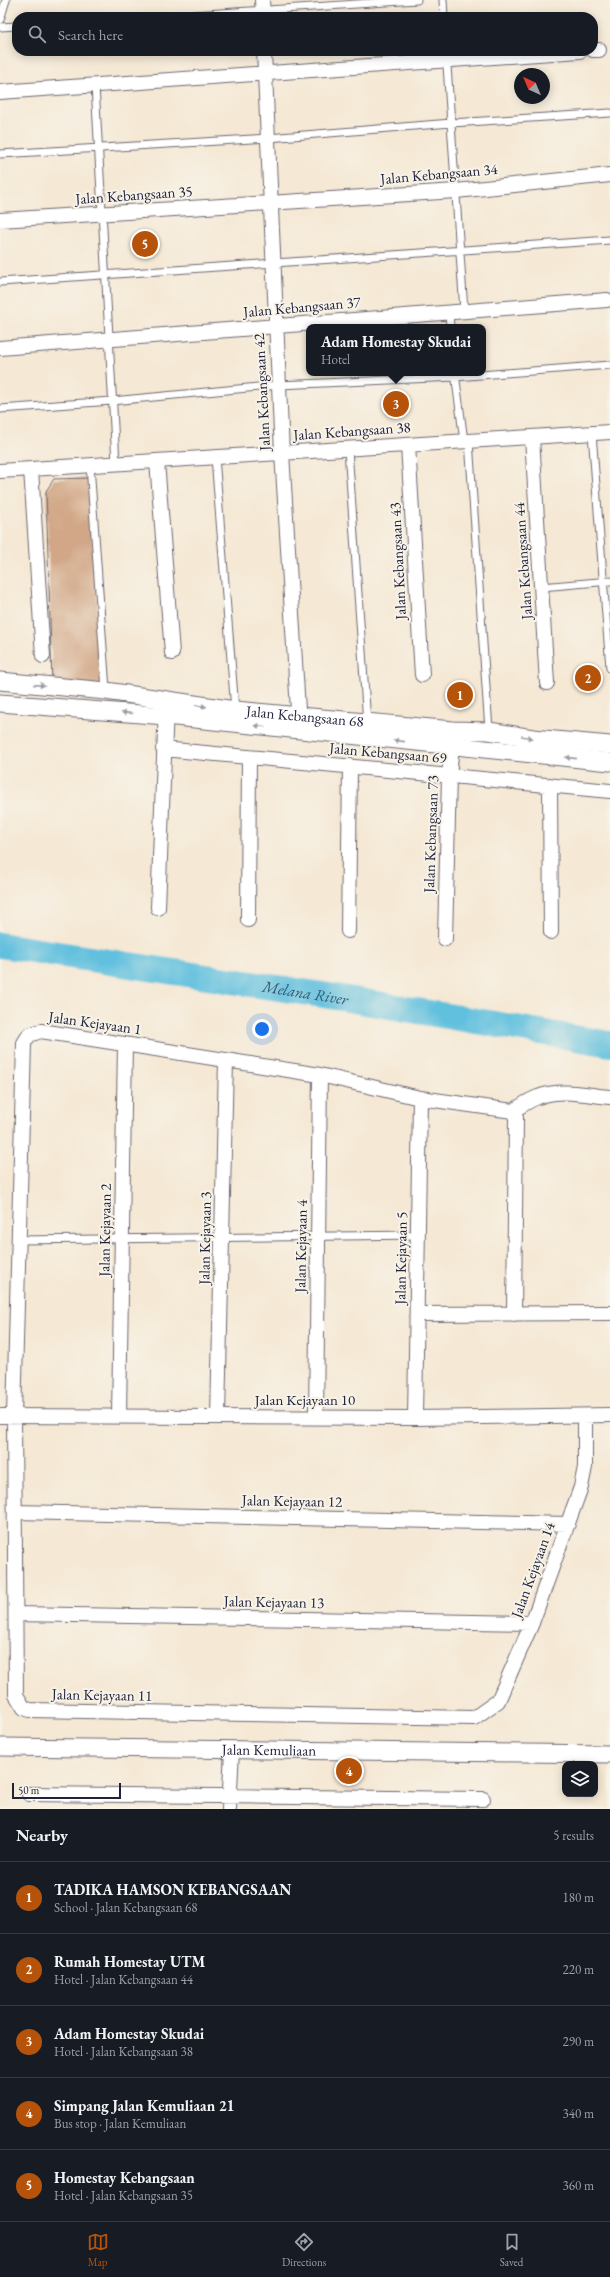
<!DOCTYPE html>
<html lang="en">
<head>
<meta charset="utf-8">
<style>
	:root { --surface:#171b24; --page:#20242c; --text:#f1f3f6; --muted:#9ea1a6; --line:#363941; --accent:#b45309 }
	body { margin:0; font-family:"EB Garamond",serif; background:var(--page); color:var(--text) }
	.controls { position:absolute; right:12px; bottom:12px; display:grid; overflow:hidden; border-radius:8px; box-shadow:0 2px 10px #0003 }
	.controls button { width:36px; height:36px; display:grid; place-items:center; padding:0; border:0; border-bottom:1px solid var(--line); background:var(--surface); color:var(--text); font:20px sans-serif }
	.compass { position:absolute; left:514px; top:68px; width:36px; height:36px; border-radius:50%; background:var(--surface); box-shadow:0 2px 10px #0003; rotate:316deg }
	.scale { position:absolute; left:12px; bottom:10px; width:109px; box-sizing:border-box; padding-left:4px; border:2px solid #22223b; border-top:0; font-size:11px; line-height:14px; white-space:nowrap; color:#22223b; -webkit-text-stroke:3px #f7f3e8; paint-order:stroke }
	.you { position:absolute; left:262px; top:1029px; width:14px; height:14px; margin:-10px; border:3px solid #fff; border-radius:50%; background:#1a73e8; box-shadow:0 0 0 6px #1a73e833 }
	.badge { display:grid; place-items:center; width:26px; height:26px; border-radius:50%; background:var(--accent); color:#fff; font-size:13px; font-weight:700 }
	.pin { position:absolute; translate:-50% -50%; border:2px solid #fff; box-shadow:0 1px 4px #0006 }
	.popup { position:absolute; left:306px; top:324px; width:180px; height:52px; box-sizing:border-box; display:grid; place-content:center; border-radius:8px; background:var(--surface); filter:drop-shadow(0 1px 3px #0005); font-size:13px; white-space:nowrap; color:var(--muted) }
	.popup b { font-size:15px; color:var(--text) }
	.popup::after { content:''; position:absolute; left:50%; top:100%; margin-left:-8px; border:8px solid transparent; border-top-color:var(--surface) }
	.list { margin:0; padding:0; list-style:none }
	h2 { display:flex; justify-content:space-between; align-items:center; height:52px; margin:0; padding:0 16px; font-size:17px }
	h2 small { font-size:13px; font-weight:400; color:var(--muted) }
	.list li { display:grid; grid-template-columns:26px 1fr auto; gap:12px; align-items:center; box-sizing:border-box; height:72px; padding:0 16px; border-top:1px solid var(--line) }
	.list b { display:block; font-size:15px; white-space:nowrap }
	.list p { margin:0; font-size:13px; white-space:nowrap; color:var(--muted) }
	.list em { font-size:13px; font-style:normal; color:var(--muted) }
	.icon { flex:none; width:22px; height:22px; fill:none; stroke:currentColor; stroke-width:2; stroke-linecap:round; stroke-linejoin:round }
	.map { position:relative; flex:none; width:610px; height:1809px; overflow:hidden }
	.search { position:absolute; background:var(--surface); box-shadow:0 2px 10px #0003; left:12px; right:12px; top:12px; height:44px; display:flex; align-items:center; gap:10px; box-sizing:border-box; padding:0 14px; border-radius:16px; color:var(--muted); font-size:15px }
	.sheet { height:412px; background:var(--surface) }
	nav { display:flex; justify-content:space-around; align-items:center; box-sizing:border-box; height:56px; border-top:1px solid var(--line); background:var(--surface); font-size:11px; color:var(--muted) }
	nav a { display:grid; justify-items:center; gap:2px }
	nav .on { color:var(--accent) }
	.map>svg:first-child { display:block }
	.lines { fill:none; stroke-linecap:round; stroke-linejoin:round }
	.river { stroke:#60c0de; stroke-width:26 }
	.building { fill:#d2a787 }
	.service-casing { stroke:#6c6771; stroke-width:9 }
	.minor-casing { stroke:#6c6771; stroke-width:16 }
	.tertiary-casing { stroke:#6c6771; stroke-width:19 }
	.service { stroke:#fff; stroke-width:7 }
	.minor { stroke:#fff; stroke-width:14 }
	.tertiary { stroke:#fff; stroke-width:17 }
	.oneway { fill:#9c9ca7 }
	.labels { text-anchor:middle; stroke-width:4; stroke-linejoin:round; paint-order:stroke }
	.street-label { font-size:15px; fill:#22223b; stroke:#f7f3e8 }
	.water-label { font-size:16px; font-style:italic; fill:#385974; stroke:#f7f3e8 }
</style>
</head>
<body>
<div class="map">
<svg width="610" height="1809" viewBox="0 0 610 1809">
	<rect width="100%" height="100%" fill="#f7f3e8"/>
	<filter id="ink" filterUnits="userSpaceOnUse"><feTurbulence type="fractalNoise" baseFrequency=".025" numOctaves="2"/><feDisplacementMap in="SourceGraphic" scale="8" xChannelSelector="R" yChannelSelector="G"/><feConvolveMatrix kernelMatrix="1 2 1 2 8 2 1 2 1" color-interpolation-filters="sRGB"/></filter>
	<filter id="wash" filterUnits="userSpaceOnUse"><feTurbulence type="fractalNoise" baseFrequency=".012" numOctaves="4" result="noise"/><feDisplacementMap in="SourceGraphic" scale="16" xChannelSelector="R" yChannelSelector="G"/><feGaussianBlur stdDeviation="0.9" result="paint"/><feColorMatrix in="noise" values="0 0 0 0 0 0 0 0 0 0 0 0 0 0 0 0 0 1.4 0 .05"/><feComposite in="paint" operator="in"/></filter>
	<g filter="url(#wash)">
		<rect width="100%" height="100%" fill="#f5e8d4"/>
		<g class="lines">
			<path class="river" id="s1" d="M0,945l342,53 268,46"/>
		</g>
		<g id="blocks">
			<path class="building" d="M88,478l16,209 -52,-4 -6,-192 8,-12z"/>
		</g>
	</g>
	<g filter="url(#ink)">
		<use href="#blocks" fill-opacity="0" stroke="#6c6771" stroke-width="1"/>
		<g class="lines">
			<g class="service-casing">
				<path id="service" d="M443,0l1,17
					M161,17l256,-17
					M0,20l6,-20
					M0,27l17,-1
					M446,51l18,260
					M95,85l21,378
					M0,154l268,-16 183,-15 159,-10
					M0,282l610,-42
					M449,312l1,15
					M455,373l9,68
					M0,409l112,-8 167,-16 176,-8 155,-12
					M592,433l18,235
					M469,441l20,289
					M348,449l19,274
					M215,457l20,253
					M90,465l16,225
					M541,587l69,-6
					M19,1240l400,-5"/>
			</g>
			<g class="minor-casing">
				<path id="minor" d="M262,0l1,17
					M593,50h6
					M264,51l18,402 17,273
					M0,92l580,-41
					M0,220l456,-29 154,-16
					M0,348l607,-48
					M532,437l15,246
					M408,445l14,230
					M157,461l15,192
					M31,469l12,187
					M0,471l610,-39
					M163,749l447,42
					M550,785l1,147
					M158,908l8,-201
					M248,920l1,-163
					M348,931l2,-165
					M445,939l4,-163 4,-40
					M513,1111l-93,-13 -100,-23 -279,-44 -12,4 -5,8 -10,373 2,279 8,13 6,2 444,8 24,-17 34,-78 49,-136 4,-20v-51
					M513,1111l3,7 -2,196
					M513,1111c8,-5 16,-11 25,-14 23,-9 49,-2 72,0
					M417,1314l193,-1
					M0,1416l415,2 195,-3
					M119,1416l6,-372
					M218,1417l8,-357
					M316,1417l4,-342
					M415,1418l5,-320
					M15,1512l553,12
					M16,1614l516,9
					M29,1794l454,5
					M229,1809l3,-59"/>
			</g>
			<g class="tertiary-casing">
				<g id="tertiary">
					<path id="s2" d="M0,681l106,10 129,19 218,20 36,1 44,7 77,7"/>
					<path d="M0,703l166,13 444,46"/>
					<path id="s3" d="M0,1747l610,7"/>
				</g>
			</g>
			<use href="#service" class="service"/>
			<use href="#minor" class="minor"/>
			<use href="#tertiary" class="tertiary"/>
		</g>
		<defs><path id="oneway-solid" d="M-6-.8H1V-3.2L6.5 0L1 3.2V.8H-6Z"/></defs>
		<g class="oneway">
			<use href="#oneway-solid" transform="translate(39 685) rotate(5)"/>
			<use href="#oneway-solid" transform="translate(201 706) rotate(8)"/>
			<use href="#oneway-solid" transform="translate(127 713) rotate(-175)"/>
			<use href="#oneway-solid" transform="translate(260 726) rotate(-173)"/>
			<use href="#oneway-solid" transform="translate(527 737) rotate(10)"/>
			<use href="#oneway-solid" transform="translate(399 741) rotate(-174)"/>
			<use href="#oneway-solid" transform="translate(571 758) rotate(-174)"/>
		</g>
	</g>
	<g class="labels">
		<g class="street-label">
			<text transform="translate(439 174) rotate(-5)" y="5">Jalan Kebangsaan 34</text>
			<text transform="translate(134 195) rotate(-4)" y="5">Jalan Kebangsaan 35</text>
			<text transform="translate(302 307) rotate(-5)" y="5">Jalan Kebangsaan 37</text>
			<text transform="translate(262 392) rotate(-93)" y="5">Jalan Kebangsaan 42</text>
			<text transform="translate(352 431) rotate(-4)" y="5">Jalan Kebangsaan 38</text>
			<text transform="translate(398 561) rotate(-93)" y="5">Jalan Kebangsaan 43</text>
			<text transform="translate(523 561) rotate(-94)" y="5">Jalan Kebangsaan 44</text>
			<text dy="5" stroke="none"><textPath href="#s2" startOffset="307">Jalan Kebangsaan 68</textPath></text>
			<text transform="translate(388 753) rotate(5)" y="5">Jalan Kebangsaan 69</text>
			<text transform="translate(431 834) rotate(-88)" y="5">Jalan Kebangsaan 73</text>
			<text transform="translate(95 1023) rotate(8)" y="5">Jalan Kejayaan 1</text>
			<text transform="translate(105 1230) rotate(-89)" y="5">Jalan Kejayaan 2</text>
			<text transform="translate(205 1238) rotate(-89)" y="5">Jalan Kejayaan 3</text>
			<text transform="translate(301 1246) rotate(-89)" y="5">Jalan Kejayaan 4</text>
			<text transform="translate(401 1258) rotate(-89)" y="5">Jalan Kejayaan 5</text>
			<text x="305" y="1405">Jalan Kejayaan 10</text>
			<text transform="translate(292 1501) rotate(1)" y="5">Jalan Kejayaan 12</text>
			<text transform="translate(533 1570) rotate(-70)" y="5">Jalan Kejayaan 14</text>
			<text transform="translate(274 1602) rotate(1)" y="5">Jalan Kejayaan 13</text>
			<text transform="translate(102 1695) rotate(1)" y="5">Jalan Kejayaan 11</text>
			<text dy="5" stroke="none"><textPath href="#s3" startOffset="269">Jalan Kemuliaan</textPath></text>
		</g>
		<g class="water-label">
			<text dy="6" stroke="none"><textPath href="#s1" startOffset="309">Melana River</textPath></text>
		</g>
	</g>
</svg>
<div class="controls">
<button><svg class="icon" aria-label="layers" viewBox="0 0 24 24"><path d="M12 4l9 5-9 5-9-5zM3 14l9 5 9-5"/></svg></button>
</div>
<svg class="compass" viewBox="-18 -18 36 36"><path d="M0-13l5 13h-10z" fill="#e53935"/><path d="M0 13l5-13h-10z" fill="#9ea1a6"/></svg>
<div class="scale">50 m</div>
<div class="you"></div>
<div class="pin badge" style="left:460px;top:695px">1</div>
<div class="pin badge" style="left:588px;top:678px">2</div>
<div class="pin badge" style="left:396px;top:404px">3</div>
<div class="popup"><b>Adam Homestay Skudai</b>Hotel</div>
<div class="pin badge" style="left:349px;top:1771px">4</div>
<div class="pin badge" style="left:145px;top:244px">5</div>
<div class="search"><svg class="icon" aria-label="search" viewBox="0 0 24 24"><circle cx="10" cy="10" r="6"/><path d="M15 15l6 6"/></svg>Search here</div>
</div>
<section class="sheet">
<h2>Nearby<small>5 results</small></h2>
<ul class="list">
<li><span class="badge">1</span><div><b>TADIKA HAMSON KEBANGSAAN</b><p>School · Jalan Kebangsaan 68</p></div><em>180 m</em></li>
<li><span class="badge">2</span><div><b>Rumah Homestay UTM</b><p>Hotel · Jalan Kebangsaan 44</p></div><em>220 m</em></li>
<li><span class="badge">3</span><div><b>Adam Homestay Skudai</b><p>Hotel · Jalan Kebangsaan 38</p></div><em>290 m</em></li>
<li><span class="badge">4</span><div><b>Simpang Jalan Kemuliaan 21</b><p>Bus stop · Jalan Kemuliaan</p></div><em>340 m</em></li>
<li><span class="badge">5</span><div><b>Homestay Kebangsaan</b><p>Hotel · Jalan Kebangsaan 35</p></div><em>360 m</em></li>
</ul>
</section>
<nav>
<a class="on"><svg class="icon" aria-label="map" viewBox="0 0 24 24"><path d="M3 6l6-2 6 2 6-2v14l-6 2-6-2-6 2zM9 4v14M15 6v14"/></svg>Map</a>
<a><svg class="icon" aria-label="directions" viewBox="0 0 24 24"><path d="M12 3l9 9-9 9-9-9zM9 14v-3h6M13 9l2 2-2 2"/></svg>Directions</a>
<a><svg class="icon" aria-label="saved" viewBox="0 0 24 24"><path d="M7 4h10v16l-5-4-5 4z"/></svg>Saved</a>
</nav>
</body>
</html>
